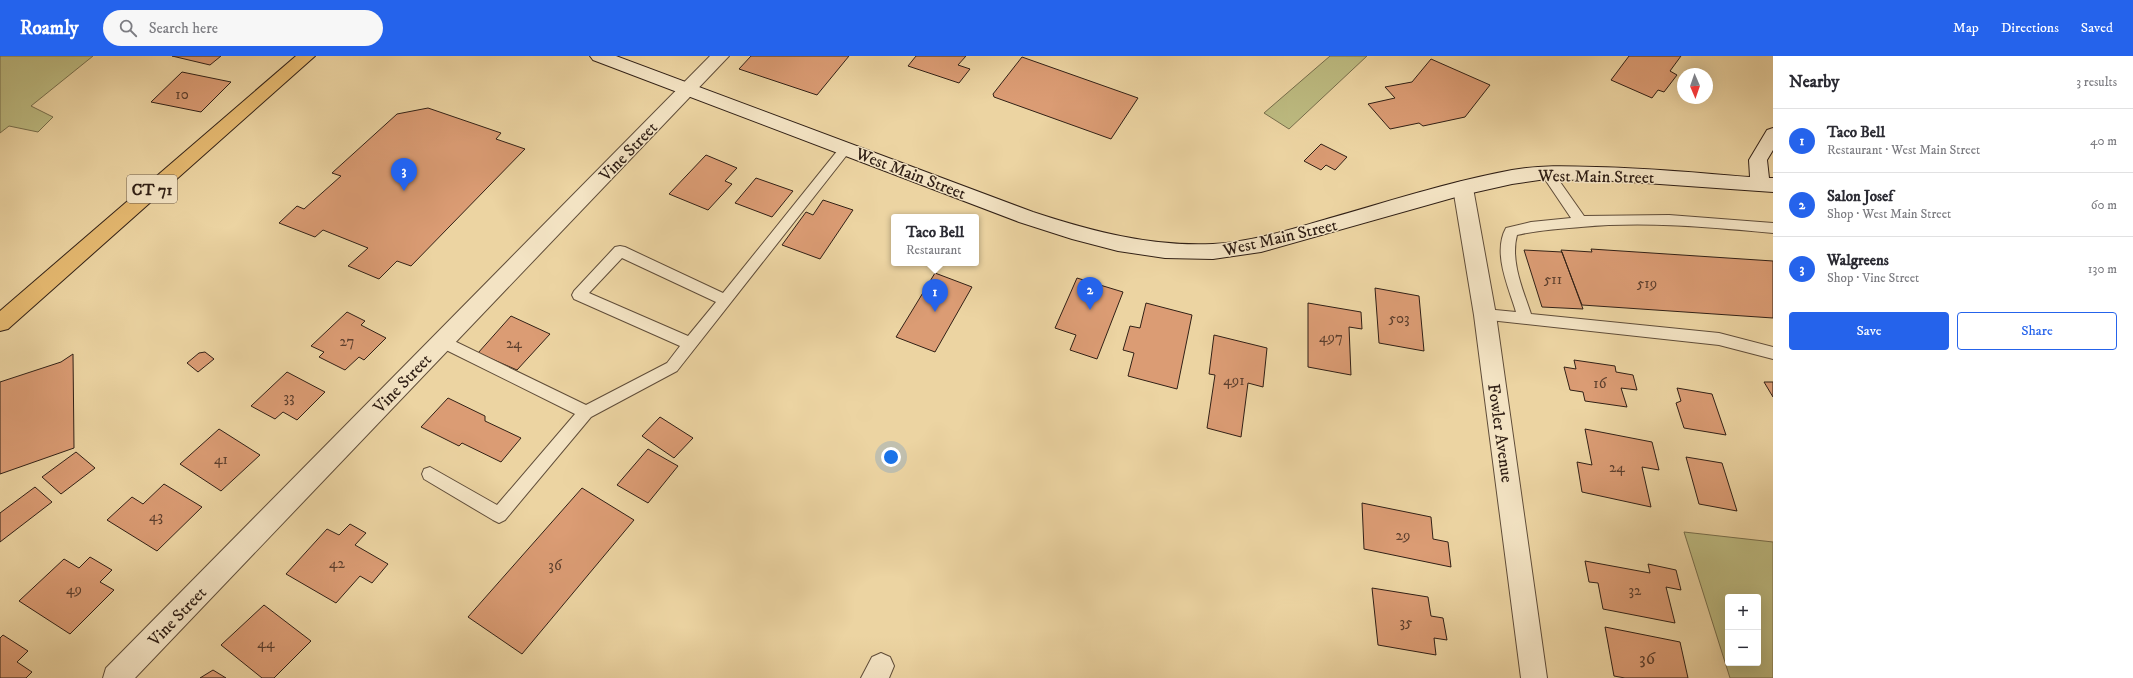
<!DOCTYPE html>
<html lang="en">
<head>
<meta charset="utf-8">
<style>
	:root { --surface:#fff; --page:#f7f7f7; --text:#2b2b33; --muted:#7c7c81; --line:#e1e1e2; --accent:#2563eb }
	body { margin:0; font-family:"IM FELL DW Pica",serif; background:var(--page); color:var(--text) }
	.controls { position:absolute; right:12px; bottom:12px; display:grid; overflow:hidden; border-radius:4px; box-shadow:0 4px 16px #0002 }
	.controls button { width:36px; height:36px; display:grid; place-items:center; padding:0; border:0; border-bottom:1px solid var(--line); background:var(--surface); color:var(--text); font:20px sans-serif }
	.compass { position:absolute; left:1677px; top:12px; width:36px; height:36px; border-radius:50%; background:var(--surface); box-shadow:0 4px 16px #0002; rotate:178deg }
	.you { position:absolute; left:891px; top:401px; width:14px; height:14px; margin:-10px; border:3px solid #fff; border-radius:50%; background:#1a73e8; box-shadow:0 0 0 6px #1a73e833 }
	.badge { display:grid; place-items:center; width:26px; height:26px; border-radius:50%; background:var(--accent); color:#fff; font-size:13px; font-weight:700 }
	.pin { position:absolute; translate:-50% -33px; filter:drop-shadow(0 1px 2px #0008) }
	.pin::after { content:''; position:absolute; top:21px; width:14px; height:12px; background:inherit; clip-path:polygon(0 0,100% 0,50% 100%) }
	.popup { position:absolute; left:891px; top:158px; width:88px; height:52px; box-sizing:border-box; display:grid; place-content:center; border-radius:4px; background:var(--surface); filter:drop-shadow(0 1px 3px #0005); font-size:13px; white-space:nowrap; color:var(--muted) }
	.popup b { font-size:15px; color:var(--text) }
	.popup::after { content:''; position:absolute; left:50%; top:100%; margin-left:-8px; border:8px solid transparent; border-top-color:var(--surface) }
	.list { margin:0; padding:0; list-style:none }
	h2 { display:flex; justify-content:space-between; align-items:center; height:52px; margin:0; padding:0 16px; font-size:17px }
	h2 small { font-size:13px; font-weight:400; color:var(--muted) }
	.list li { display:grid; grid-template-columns:26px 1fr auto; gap:12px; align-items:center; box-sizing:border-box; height:64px; padding:0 16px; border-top:1px solid var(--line) }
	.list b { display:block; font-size:15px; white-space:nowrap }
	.list p { margin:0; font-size:13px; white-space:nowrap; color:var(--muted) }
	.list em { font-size:13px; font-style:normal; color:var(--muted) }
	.actions { display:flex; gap:8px; padding:12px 16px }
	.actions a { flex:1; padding:9px 0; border:1px solid var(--accent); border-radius:4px; text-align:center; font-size:14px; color:var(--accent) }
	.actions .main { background:var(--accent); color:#fff }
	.icon { flex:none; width:22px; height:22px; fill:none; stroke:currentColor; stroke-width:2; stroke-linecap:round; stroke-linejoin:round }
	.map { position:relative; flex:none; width:1773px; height:622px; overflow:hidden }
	header { display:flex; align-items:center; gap:24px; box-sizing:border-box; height:56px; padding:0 20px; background:var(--accent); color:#fff }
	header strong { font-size:19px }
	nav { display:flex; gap:22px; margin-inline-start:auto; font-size:14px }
	.search { width:280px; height:36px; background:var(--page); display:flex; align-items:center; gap:10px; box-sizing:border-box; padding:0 14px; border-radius:22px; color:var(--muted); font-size:15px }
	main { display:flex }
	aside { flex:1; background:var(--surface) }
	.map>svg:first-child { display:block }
	.green { fill:#bdbb81; stroke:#776e4c; fill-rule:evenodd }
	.building { fill:#db9c74; stroke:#312016 }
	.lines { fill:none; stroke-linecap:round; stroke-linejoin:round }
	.lane-casing { stroke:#604d39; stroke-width:2 }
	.street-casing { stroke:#604d39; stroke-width:2 }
	.secondary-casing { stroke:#312016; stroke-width:2 }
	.primary-casing { stroke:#312016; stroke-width:2 }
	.lane { fill:#f3e3c3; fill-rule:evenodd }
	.street { fill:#f3e3c3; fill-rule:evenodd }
	.secondary { fill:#f3e3c3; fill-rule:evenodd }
	.primary { fill:#e6ba71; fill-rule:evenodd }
	.labels { text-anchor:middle; stroke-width:3; stroke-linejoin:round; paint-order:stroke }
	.number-label { font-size:15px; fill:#5c3f2e }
	.shield { fill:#f3e3c3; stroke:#6b5a4a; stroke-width:1 }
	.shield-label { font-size:16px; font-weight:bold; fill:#312016 }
	.street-label { font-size:17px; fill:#312016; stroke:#f3e3c3 }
	.near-number-label { font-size:18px; fill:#5c3f2e }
</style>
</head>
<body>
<header>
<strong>Roamly</strong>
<div class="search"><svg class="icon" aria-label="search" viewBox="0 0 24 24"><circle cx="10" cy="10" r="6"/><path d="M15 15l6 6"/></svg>Search here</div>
<nav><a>Map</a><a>Directions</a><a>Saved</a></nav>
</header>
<main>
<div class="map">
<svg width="1773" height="622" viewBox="0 0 1773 622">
	<rect width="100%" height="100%" fill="#ecd4a2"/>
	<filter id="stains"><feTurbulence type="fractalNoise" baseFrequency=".005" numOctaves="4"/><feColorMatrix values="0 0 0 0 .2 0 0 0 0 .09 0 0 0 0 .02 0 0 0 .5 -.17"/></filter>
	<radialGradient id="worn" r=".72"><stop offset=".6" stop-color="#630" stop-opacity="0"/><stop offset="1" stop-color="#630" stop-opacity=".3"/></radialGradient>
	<path class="green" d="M0,0h93l-62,50 22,11 -15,15 -29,-6 -9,7z
		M1330,0h37l-78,73 -25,-16z
		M1684,476l89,10v136h-43zM1728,541h30v66h-30z"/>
	<path class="building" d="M172,0h49l-11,9z
		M751,0h98l-32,39 -78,-26z
		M916,0h50l-8,9 12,4 -11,14 -51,-17z
		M1629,0h52l-11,15 7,4 -13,17 -6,-2 -6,8 -41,-18z
		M1022,1l116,41 -27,41 -117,-42 -1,-3z
		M1431,3l59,26 -25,32 -42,9 -4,-3 -29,6 -22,-25 27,-6 -10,-11 27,-5z
		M182,16l49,10 -30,30 -50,-10z
		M428,52l73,25 -5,6 29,10 -114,117 -14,-5 -18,18 -31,-13 20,-18 -45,-18 -8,7 -36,-14 18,-17 7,3 37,-33 -9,-3 65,-59z
		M1321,88l26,13 -12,13 -9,-5 -5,5 -17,-9z
		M706,99l31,13 -12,13 7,3 -24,26 -39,-16z
		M756,122l37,13 -21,26 -37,-14z
		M823,144l30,10 -33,49 -38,-14 24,-33 7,3z
		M1591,193l182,12v57l-191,-13 -21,-55 31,2z
		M1524,194l38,2 21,57 -41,-2z
		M935,217l37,14 -37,65 -39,-15z
		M1077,222l46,14 -26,67 -27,-9 6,-15 -21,-7z
		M1375,232l44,8 5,55 -45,-8z
		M1146,247l46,12 -15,74 -49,-13 6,-23 -11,-3 7,-24 10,2z
		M1308,247l53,9 1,17 -13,-2 2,48 -43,-8z
		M347,256l18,9 -4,4 25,13 -22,22 -5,-3 -14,13 -26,-13 5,-5 -13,-6z
		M511,260l39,18 -33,36 -39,-17z
		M1214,279l53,13 -4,39 -15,-4 -7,54 -34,-9 8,-53 -6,-1z
		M205,296l9,7 -16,13 -11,-9 12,-10z
		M73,298l1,94 -74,26v-92l61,-20z
		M1574,304l41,6 1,6 17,3 4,15 -16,-2 6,19 -42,-6 -2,-9 -13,-2 -6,-23 12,2z
		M287,316l38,20 -28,28 -14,-8 -8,7 -24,-13z
		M1764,326h9v15z
		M1677,332l35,6 14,41 -42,-7 -8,-25 5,-2z
		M448,342l37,18v5l36,17 -20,24 -39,-19 -3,3 -38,-19z
		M660,361l33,21 -19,20 -32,-22z
		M219,373l41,26 -39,36 -41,-27z
		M1585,373l67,13 7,28 -17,-3 9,40 -69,-15 -5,-30 15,3z
		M648,393l30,17 -30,37 -31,-18z
		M76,396l19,16 -34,26 -19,-17z
		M1686,401l36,6 15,48 -38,-7z
		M164,428l38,23 -45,44 -50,-31 25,-23 11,7z
		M35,431l17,15 -52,40v-29z
		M582,432l52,32 -112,134 -54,-37z
		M1362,447l69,14 2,22 15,3 3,25 -87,-18z
		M350,468l16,9 -11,12 33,19 -16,19 -12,-7 -24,27 -50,-29 41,-45 12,6z
		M90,501l22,13 -12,12 14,8 -44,44 -51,-33 45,-42 15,9z
		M1585,505l65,12 -2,-9 28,6 5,20 -15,-3 9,36 -72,-14 -5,-26 -9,-1z
		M1372,532l56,9 3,19 12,2 4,22 -13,-2 2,17 -58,-10z
		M264,549l47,36 -37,37h-12l-41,-33z
		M1605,571l75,15 8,36h-63l-11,-2z
		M3,579l25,16 -11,11 15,10 -6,6h-26v-40z
		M213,614l13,8h-26z"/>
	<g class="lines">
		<g class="lane-casing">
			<path id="lane" d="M846,88l6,4 -2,3 -173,220 -86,46 -86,103 -6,3 -6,-3 -69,-41 -2,-5 2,-5 6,-2 67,38 78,-91 -137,-68 -2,-4 2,-4 5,-2 5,2 138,67 81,-42 13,-17 -106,-47 -2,-4 2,-4 41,-44 5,-1 5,1 98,46 119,-148zM622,202l94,44 -28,34 -99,-43z
				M1546,111l5,2 33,47 85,-1 104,8v10c-64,-6 -128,-12 -192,-6 -22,2 -43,3 -64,8 -7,26 6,55 14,79l188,19 54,14v12l-54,-14 -239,-26 -2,-4 2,-4 5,-2 31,3c-7,-24 -24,-59 -10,-84l25,-6 40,-4 -31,-46 1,-3z"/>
		</g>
		<g class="street-casing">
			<path id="street" d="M710,0h19l-594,622h-32l3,-10z
				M1463,125l7,2 3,5 23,127 51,363h-26l-47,-363 -21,-127 3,-5z
				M881,597l9,4 4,9 -5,12h-28l11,-21z"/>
		</g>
		<g class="secondary-casing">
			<path id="secondary" d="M590,0h26l417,156c58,19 118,35 180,32 37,-2 72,-13 107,-23 64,-18 127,-39 192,-51 28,-5 55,-4 84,-3 51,1 103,6 154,10l-1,-17 18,-30 6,-2v22l-6,10 2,18h4v14l-156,-11 -71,-2 -34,5 -49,11 -202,57 -48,7 -48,-1 -47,-7 -46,-12 -53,-17 -426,-162z"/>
		</g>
		<g class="primary-casing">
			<path id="primary" d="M296,0h19l-307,273 -8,2v-20z"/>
		</g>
		<use href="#lane" class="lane"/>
		<use href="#street" class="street"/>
		<use href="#secondary" class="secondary"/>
		<use href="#primary" class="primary"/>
	</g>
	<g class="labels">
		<g class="number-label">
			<text x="182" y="43">10</text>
			<text x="1553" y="228">511</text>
			<text x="1647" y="232">519</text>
			<text x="1399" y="267">503</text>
			<text x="1331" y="286">497</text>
			<text x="347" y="290">27</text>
			<text x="514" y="292">24</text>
			<text x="1234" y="329">491</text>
			<text x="1600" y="332">16</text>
			<text x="289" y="346">33</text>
			<text x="221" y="408">41</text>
			<text x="1617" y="416">24</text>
			<text x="156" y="465">43</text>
			<text x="1403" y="484">29</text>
			<text x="337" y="512">42</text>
			<text x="555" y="514">36</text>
			<text x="74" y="538">49</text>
			<text x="1635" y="539">32</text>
			<text x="1406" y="571">35</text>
			<text x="266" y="592">44</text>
		</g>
		<rect class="shield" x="127" y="119" width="50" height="28" rx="3"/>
		<g class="shield-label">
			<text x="152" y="139">CT 71</text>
		</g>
		<g class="street-label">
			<text transform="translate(628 95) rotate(-46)" y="6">Vine Street</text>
			<text transform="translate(911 117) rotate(21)" y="6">West Main Street</text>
			<text transform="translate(1596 120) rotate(1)" y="6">West Main Street</text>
			<text transform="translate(1280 181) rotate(-13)" y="6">West Main Street</text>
			<text transform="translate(402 327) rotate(-46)" y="6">Vine Street</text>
			<text transform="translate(1501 377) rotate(82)" y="6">Fowler Avenue</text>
			<text transform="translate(177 560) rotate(-46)" y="6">Vine Street</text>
		</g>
		<g class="near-number-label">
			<text x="1647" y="608">36</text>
		</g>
	</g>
	<rect width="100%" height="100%" filter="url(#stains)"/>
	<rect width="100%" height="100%" fill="url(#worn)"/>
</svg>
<div class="controls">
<button>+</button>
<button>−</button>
</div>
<svg class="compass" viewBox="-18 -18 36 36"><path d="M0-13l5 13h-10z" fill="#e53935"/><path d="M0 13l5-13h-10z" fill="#7c7c81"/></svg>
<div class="you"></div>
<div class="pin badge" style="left:935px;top:256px">1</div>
<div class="popup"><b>Taco Bell</b>Restaurant</div>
<div class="pin badge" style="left:1090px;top:254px">2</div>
<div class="pin badge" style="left:404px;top:135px">3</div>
</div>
<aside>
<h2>Nearby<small>3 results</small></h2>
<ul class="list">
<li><span class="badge">1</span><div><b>Taco Bell</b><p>Restaurant · West Main Street</p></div><em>40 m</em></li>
<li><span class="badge">2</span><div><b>Salon Josef</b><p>Shop · West Main Street</p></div><em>60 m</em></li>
<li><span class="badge">3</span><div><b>Walgreens</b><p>Shop · Vine Street</p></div><em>130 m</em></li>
</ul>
<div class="actions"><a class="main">Save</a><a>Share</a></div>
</aside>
</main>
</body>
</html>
